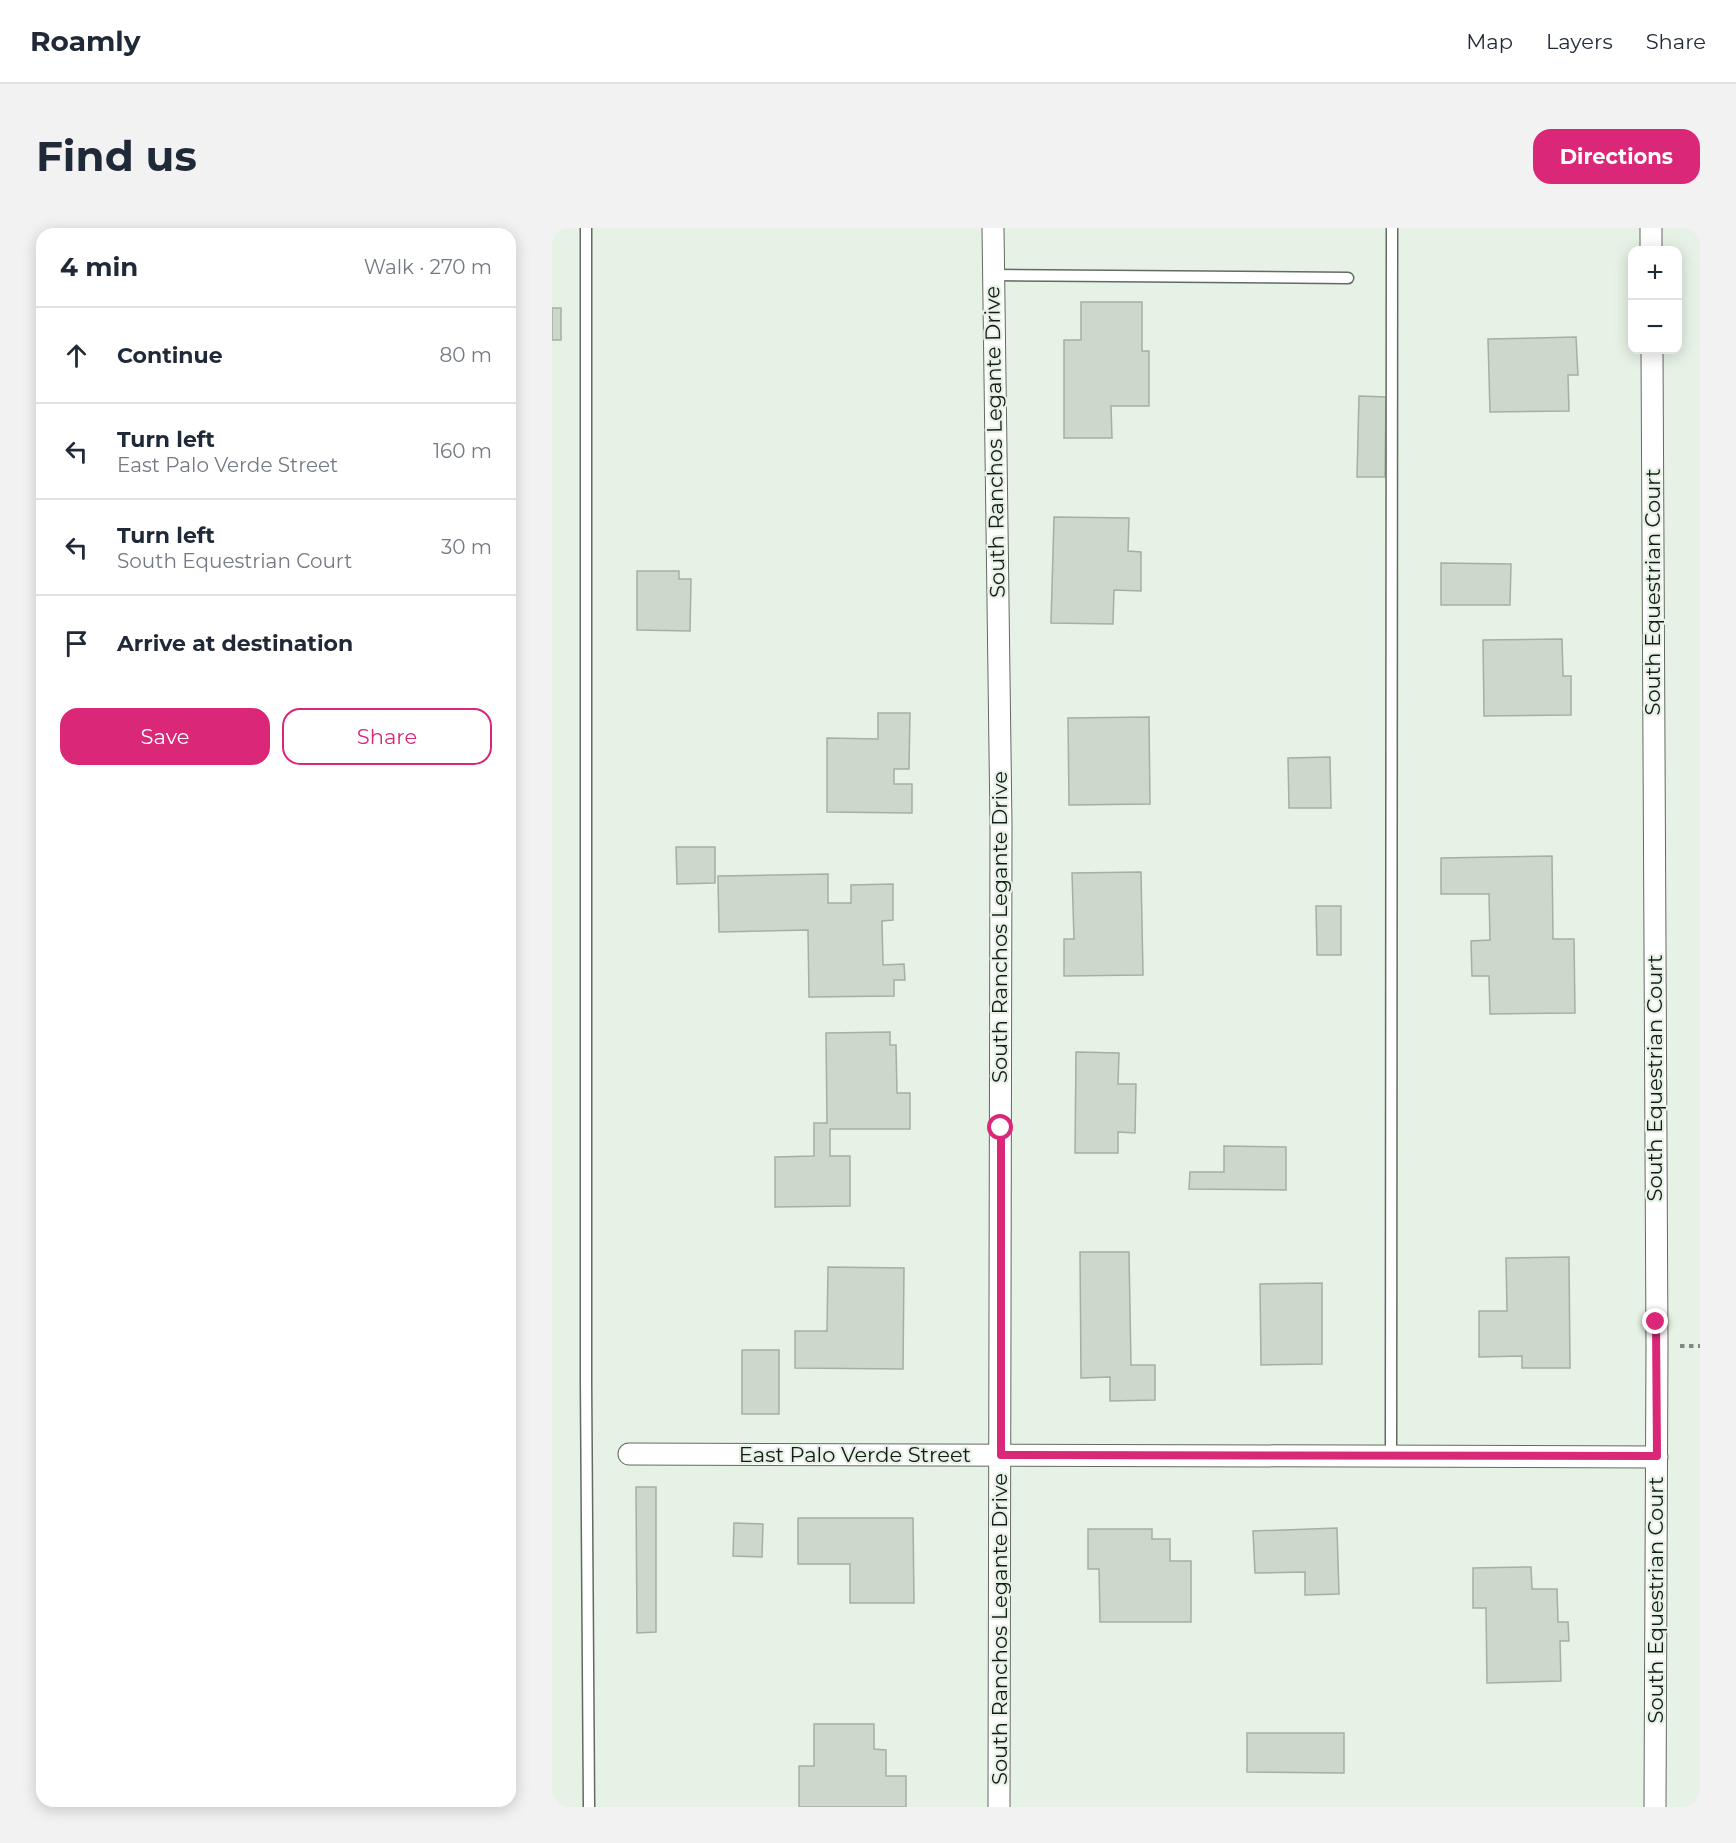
<!DOCTYPE html>
<html lang="en">
<head>
<meta charset="utf-8">
<style>
	:root { --surface:#fff; --page:#f2f2f3; --text:#1f2937; --muted:#747a83; --line:#e0e1e3; --accent:#db2777 }
	body { margin:0; font-family:Montserrat,sans-serif; background:var(--page); color:var(--text) }
	.controls { position:absolute; right:18px; top:18px; display:grid; overflow:hidden; border-radius:12px; box-shadow:0 3px 15px #0003 }
	.controls button { width:54px; height:54px; display:grid; place-items:center; padding:0; border:0; border-bottom:2px solid var(--line); background:var(--surface); color:var(--text); font:30px sans-serif }
	.stop { position:absolute; width:18px; height:18px; margin:-14px; border:4px solid #db2777; border-radius:50%; background:#fff }
	.stop.end { background:#db2777; border-color:#fff; box-shadow:0 2px 6px #0008 }
	.list { margin:0; padding:0; list-style:none }
	h2 { display:flex; justify-content:space-between; align-items:center; height:78px; margin:0; padding:0 24px; font-size:26px }
	h2 small { font-size:20px; font-weight:400; color:var(--muted) }
	.list li { display:grid; grid-template-columns:39px 1fr auto; gap:18px; align-items:center; box-sizing:border-box; height:96px; padding:0 24px; border-top:2px solid var(--line) }
	.list b { display:block; font-size:22px; white-space:nowrap }
	.list p { margin:0; font-size:20px; white-space:nowrap; color:var(--muted) }
	.list em { font-size:20px; font-style:normal; color:var(--muted) }
	.actions { display:flex; gap:12px; padding:18px 24px }
	.actions a { flex:1; padding:14px 0; border:2px solid var(--accent); border-radius:18px; text-align:center; font-size:21px; color:var(--accent) }
	.actions .main { background:var(--accent); color:#fff }
	.icon { flex:none; width:33px; height:33px; fill:none; stroke:currentColor; stroke-width:2; stroke-linecap:round; stroke-linejoin:round }
	.map { position:relative; flex:none; width:1148px; height:1579px; overflow:hidden; border-radius:18px }
	header { display:flex; align-items:center; gap:36px; box-sizing:border-box; height:84px; padding:0 30px; background:var(--surface); border-bottom:2px solid var(--line) }
	header strong { font-size:28px }
	nav { display:flex; gap:33px; margin-inline-start:auto; font-size:21px }
	.intro { display:flex; align-items:center; justify-content:space-between; box-sizing:border-box; height:144px; padding:0 36px }
	h1 { margin:0; font-size:42px }
	.button { padding:15px 27px; border-radius:18px; background:var(--accent); color:#fff; font-size:21px; font-weight:700 }
	main { display:flex; gap:36px; padding:0 36px }
	aside { flex:1; background:var(--surface); border-radius:18px; box-shadow:0 3px 15px #0003 }
	.map>svg:first-child { display:block }
	.building { fill:#cdd8cc; stroke:#a5afa4; stroke-width:1.5 }
	.lines { fill:none; stroke-linecap:round; stroke-linejoin:round }
	.service-casing { stroke:#626b61; stroke-width:13 }
	.minor-casing { stroke:#626b61; stroke-width:23 }
	.path { stroke:#818880; stroke-width:4; stroke-dasharray:4.5 4.5; stroke-linecap:butt }
	.service { stroke:#fff; stroke-width:10 }
	.minor { stroke:#fff; stroke-width:21 }
	.route { stroke:#db2777; stroke-width:8 }
	.labels { text-anchor:middle; stroke-width:4.5; stroke-linejoin:round; paint-order:stroke }
	.street-label { font-size:21px; fill:#161a16; stroke:#e7f2e6 }
</style>
</head>
<body>
<header>
<strong>Roamly</strong>
<nav><a>Map</a><a>Layers</a><a>Share</a></nav>
</header>
<div class="intro"><h1>Find us</h1><a class="button">Directions</a></div>
<main>
<aside>
<h2>4 min<small>Walk · 270 m</small></h2>
<ul class="list">
<li><svg class="icon" aria-label="ahead" viewBox="0 0 24 24"><path d="M12 20V5M6 11l6-6 6 6"/></svg><div><b>Continue</b></div><em>80 m</em></li>
<li><svg class="icon" aria-label="left" viewBox="0 0 24 24"><path d="M17 20v-9H6M10 6l-5 5 5 5"/></svg><div><b>Turn left</b><p>East Palo Verde Street</p></div><em>160 m</em></li>
<li><svg class="icon" aria-label="left" viewBox="0 0 24 24"><path d="M17 20v-9H6M10 6l-5 5 5 5"/></svg><div><b>Turn left</b><p>South Equestrian Court</p></div><em>30 m</em></li>
<li><svg class="icon" aria-label="arrive" viewBox="0 0 24 24"><path d="M6 21V4h12l-3 4 3 4H6"/></svg><div><b>Arrive at destination</b></div></li>
</ul>
<div class="actions"><a class="main">Save</a><a>Share</a></div>
</aside>
<div class="map">
<svg width="1148" height="1579" viewBox="0 0 1148 1579">
	<rect width="100%" height="100%" fill="#e7f2e6"/>
	<path class="building" d="M529,74h61v49h7v55h-38l1,32h-48v-98h17z
		M0,80h9v32h-9z
		M1024,109l2,38h-10l1,36 -79,1 -2,-73z
		M807,168l27,1 -1,80h-28z
		M502,289l75,1 -1,33 13,1v39l-27,-1 -1,34 -62,-1z
		M889,335l70,1 -1,41h-69z
		M85,343h42v8h12l-1,52 -53,-1z
		M1010,411l1,37h8v39l-87,1 -1,-76z
		M326,485h32l-1,56h-15v15h18v29l-85,-1v-74l51,1z
		M597,489l1,87 -81,1 -1,-87z
		M778,529l1,51h-42l-1,-50z
		M124,619h39v36l-38,1z
		M1000,628l1,83h21l1,74 -85,1 -1,-38h-17l-1,-35 19,-1 -1,-46h-48v-36z
		M589,644l2,103 -79,1v-37h10l-2,-66z
		M276,646v29h23v-18l42,-1v36l-11,1 1,44 21,-1 1,16h-11v16l-85,1 -1,-67 -89,2 -1,-56z
		M764,678h25v49h-24z
		M338,804v13h6l1,48h13v36h-80v27h20v50l-75,1v-50l39,-1v-33h13l-1,-90z
		M524,824l43,1 -1,31h18l-1,49 -17,-1v21h-43z
		M672,918l62,1v43l-97,-1 1,-17h34z
		M528,1024h49l2,113h24v35l-45,1v-24l-29,1z
		M1017,1029l1,111h-48v-12l-43,1v-46h28l-1,-53z
		M276,1039l76,1 -1,101 -108,-1v-37h32z
		M770,1055v81l-61,1 -1,-81z
		M190,1122h37v64h-37z
		M84,1259h20v145l-19,1z
		M246,1290h115l1,85h-64v-39h-52z
		M182,1295l29,1 -1,33 -29,-1z
		M785,1300l2,66 -34,1v-23l-50,1 -2,-42z
		M536,1301h64v10h18v22h21v61h-91l-1,-53h-11z
		M979,1339l1,22h25l1,33h10l1,19h-9l1,40 -74,2 -1,-75h-13v-40z
		M262,1496h60v25l12,1v26h20v31h-107v-41h15z
		M695,1505h97v40l-97,-1z"/>
	<g class="lines">
		<g class="service-casing">
			<path id="service" d="M34,0v1153l3,426
				M441,47l355,3
				M839,1228l1,-1228"/>
		</g>
		<g class="minor-casing">
			<path id="minor" d="M441,0l8,597 -2,982
				M1099,0v22
				M1100,122l5,996 -2,461
				M77,1226l1028,3"/>
		</g>
		<path class="path" d="M1128,1118h20"/>
		<use href="#service" class="service"/>
		<use href="#minor" class="minor"/>
	</g>
	<g class="lines">
		<path class="route" d="M449,900v327l656,1 -1,-134"/>
	</g>
	<g class="labels">
		<g class="street-label">
			<text transform="translate(443 214) rotate(-91)" y="7">South Ranchos Legante Drive</text>
			<text transform="translate(1101 364) rotate(-90)" y="7">South Equestrian Court</text>
			<text transform="translate(448 699) rotate(-90)" y="7">South Ranchos Legante Drive</text>
			<text transform="translate(1103 850) rotate(-90)" y="7">South Equestrian Court</text>
			<text x="303" y="1234">East Palo Verde Street</text>
			<text transform="translate(1104 1372) rotate(-90)" y="7">South Equestrian Court</text>
			<text transform="translate(448 1401) rotate(-90)" y="7">South Ranchos Legante Drive</text>
		</g>
	</g>
</svg>
<div class="controls">
<button>+</button>
<button>−</button>
</div>
<div class="stop" style="left:449px;top:900px"></div>
<div class="stop end" style="left:1104px;top:1094px"></div>
</div>
</main>
</body>
</html>
